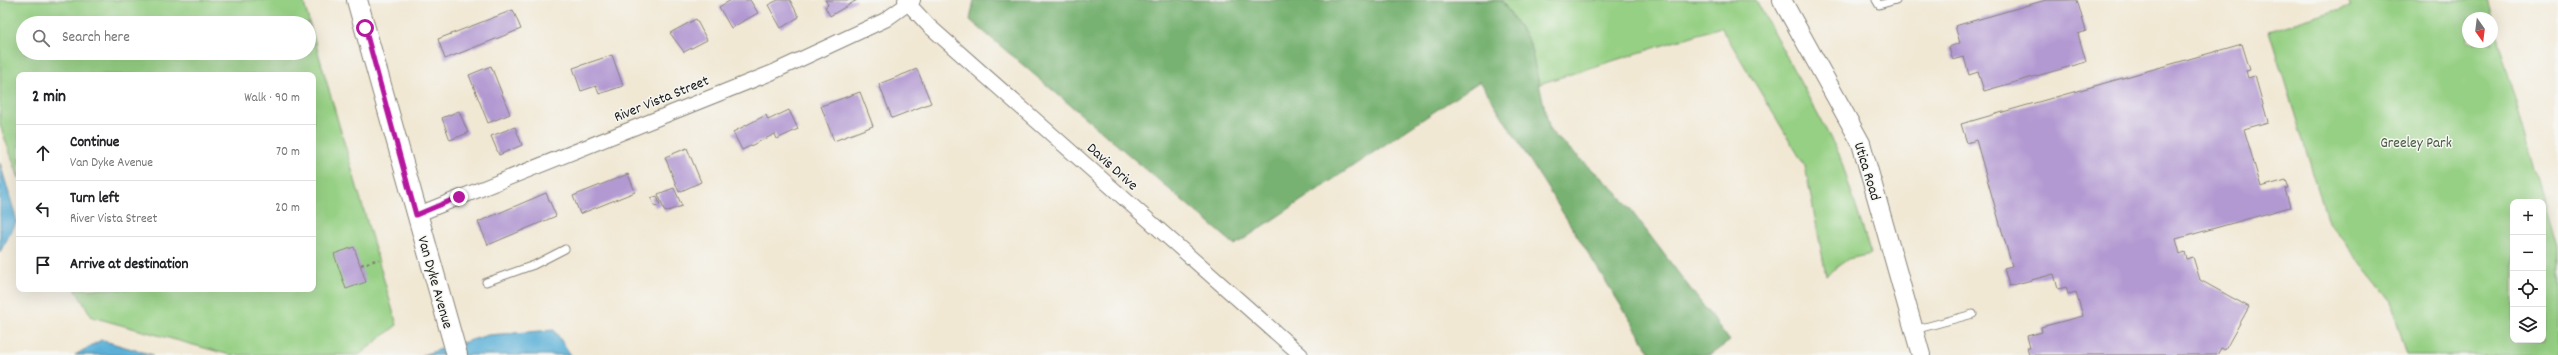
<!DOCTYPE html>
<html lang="en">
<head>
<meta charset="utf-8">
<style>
	:root { --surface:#fff; --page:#f2f2f2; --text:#202124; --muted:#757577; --line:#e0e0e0 }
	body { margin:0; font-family:Dekko,sans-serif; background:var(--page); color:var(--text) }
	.controls { position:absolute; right:12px; bottom:12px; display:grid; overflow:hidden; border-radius:8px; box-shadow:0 4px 16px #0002 }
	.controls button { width:36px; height:36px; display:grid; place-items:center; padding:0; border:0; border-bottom:1px solid var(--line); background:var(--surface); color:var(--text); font:20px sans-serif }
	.compass { position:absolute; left:2462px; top:12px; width:36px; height:36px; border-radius:50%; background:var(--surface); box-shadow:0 4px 16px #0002; rotate:166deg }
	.stop { position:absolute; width:12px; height:12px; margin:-9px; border:3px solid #b5179e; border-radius:50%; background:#fff }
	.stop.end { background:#b5179e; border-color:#fff; box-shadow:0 1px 4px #0008 }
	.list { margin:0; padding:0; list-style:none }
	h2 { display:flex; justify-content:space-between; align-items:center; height:52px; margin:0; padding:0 16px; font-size:17px }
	h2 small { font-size:13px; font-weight:400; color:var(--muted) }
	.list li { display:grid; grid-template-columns:26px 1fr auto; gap:12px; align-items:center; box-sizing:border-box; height:56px; padding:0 16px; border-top:1px solid var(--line) }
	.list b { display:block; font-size:15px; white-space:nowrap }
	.list p { margin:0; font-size:13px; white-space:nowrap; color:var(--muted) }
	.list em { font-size:13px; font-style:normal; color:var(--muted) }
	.icon { flex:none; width:22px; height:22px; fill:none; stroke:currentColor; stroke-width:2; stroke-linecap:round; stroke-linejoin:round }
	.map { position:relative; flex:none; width:2558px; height:355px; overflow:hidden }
	.search { position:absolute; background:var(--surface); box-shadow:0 4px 16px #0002; left:16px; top:16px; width:300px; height:44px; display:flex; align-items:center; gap:10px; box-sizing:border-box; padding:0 14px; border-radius:22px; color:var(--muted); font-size:15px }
	.panel { position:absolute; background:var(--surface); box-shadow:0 4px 16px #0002; left:16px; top:72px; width:300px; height:220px; border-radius:8px }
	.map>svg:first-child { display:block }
	.green { fill:#96d084; stroke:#597650; fill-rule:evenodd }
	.forest { fill:#78b272; stroke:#4a6747 }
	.water { fill:#5bb0d7; stroke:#3c667a }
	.building { fill:#b299d2 }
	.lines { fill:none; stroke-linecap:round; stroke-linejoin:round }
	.service-casing { stroke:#868278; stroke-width:9 }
	.minor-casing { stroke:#868278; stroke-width:16 }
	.tertiary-casing { stroke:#868278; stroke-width:20 }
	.secondary-casing { stroke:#868278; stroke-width:22 }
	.path { stroke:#868278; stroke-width:2.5; stroke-dasharray:3 3; stroke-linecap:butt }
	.service { stroke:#fff; stroke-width:7 }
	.minor { stroke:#fff; stroke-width:14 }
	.tertiary { stroke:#fff; stroke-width:18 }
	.secondary { stroke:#fff; stroke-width:20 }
	.route { stroke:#b5179e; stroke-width:5 }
	.labels { text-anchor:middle; stroke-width:3; stroke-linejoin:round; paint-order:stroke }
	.street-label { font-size:15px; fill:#1c1c1c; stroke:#f6f6f2 }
	.park-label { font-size:15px; fill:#475b40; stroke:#f6f6f2 }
</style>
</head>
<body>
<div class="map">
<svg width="2558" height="355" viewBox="0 0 2558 355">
	<rect width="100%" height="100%" fill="#f6f6f2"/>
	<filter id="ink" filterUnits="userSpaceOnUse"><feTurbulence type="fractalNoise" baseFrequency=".025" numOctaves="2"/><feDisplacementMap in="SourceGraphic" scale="8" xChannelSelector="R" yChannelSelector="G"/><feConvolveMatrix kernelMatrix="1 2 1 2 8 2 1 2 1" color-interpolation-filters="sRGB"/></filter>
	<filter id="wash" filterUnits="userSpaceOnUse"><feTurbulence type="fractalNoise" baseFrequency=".012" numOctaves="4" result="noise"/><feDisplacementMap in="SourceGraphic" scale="16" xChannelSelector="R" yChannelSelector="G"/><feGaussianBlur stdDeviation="0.9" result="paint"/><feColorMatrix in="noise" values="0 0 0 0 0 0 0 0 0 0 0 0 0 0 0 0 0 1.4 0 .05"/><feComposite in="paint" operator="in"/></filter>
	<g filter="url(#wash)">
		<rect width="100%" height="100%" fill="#f1e8d4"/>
		<path class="green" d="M0,0h303l94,325 -38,30h-129l-138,-38 -17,-28h238v-214h-294v103l-19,-53zM23,23h286v30h-286z
			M1501,0h255l83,154 32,100 -23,5 -22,16 -21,-109 -84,-139 -182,57 -10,-43z
			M2349,0h138l71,251v104h-151l-17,-56 -62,-77 -59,-191 81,-25zM2468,18h24v24h-24zM2513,202h30v138h-30z"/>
		<path class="forest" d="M974,0h527l28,41 21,90 67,61 113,149 -20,14h-58l-172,-274 -245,164 -265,-225z"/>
		<path class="water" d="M0,163l17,58 -17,31z
			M554,330l17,25h-149l66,-20z
			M101,340l52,15h-78z"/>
		<g id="blocks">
			<path class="building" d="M731,0h19l8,13 -27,15 -12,-21z
				M778,0h12l9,17 -18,11 -13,-23z
				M825,0h32l-27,16 -5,-9 3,-2z
				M2046,0h31l9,31 -8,3 8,28 -102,29 -6,-19 -9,3 -5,-18 -11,3 -4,-13 11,-4 -5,-17z
				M513,10l8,19 -76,30 -7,-20z
				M696,19l11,21 -23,12 -14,-19z
				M2242,44l8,26 -4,1 2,7 7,-2 13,46 -24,7 17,58 25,-7 3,8 -4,1 5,18 -114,32 4,15 5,-2 2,7 6,-2 7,23 49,27 -24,43 -4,-2 -4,7h-188l-2,-7h3l-3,-12 15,-4 -1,-5 42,-11 -7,-24 -8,2 -2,-7 -8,2 -4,-15 -45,12 -5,-18 8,-2 -36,-126 -9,3 -6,-19z
				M612,55l11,31 -24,8 -3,-8 -15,5 -8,-23z
				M491,66l19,48 -22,9 -19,-48z
				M917,69l14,34 -39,15 -13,-34z
				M860,92l13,34 -39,15 -13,-35z
				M789,110l9,19 -21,10 -2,-5 -33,16 -9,-18 33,-17 2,5z
				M459,111l9,22 -18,7 -8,-22z
				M515,127l7,18 -23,10 -8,-19z
				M687,148l14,34 -22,10 -14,-35z
				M628,174l7,18 -55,22 -7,-18z
				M674,188l8,18 -17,6 -7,-18z
				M546,193l10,23 -68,29 -10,-23z
				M657,196l3,9 -5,2 -4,-9z
				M354,247l12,35 -20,7 -12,-35z"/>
		</g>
	</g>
	<g filter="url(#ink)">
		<use href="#blocks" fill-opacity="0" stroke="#868278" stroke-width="1"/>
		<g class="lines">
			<g class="service-casing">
				<path id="service" d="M1876,0l3,5 17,-5
					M486,282l48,-17 31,-16
					M1914,330l59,-16"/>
			</g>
			<g class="minor-casing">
				<path id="minor" d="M905,0l23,25 373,330
					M416,215l355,-142 114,-53 28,-20"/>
			</g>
			<g class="tertiary-casing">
				<path id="tertiary" d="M1782,0l79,143 60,212"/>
			</g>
			<g class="secondary-casing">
				<path id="secondary" d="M357,0l100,355"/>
			</g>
			<path class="path" d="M361,265l18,-6"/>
			<use href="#service" class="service"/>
			<use href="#minor" class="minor"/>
			<use href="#tertiary" class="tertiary"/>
			<use href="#secondary" class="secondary"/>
		</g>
	</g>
	<g class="lines" filter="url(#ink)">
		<path class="route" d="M365,28l51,187 43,-18"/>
	</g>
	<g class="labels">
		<g class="street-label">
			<text transform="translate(661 98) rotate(-22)" y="5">River Vista Street</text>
			<text transform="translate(1113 166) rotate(42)" y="5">Davis Drive</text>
			<text transform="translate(1868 171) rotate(73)" y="5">Utica Road</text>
			<text transform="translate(436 282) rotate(74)" y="5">Van Dyke Avenue</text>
		</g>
		<g class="park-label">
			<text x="2416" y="147">Greeley Park</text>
		</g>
	</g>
</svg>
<div class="controls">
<button>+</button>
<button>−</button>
<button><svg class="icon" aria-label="locate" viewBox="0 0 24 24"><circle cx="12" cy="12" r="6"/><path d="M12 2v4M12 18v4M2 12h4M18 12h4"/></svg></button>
<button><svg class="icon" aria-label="layers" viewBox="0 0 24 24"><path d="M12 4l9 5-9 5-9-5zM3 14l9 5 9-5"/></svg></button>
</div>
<svg class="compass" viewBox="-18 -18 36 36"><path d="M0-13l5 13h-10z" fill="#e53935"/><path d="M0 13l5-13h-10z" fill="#757577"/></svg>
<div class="stop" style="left:365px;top:28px"></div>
<div class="stop end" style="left:459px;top:197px"></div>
<div class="search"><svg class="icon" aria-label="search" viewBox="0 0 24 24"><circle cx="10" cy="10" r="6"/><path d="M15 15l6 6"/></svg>Search here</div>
<section class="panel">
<h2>2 min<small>Walk · 90 m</small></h2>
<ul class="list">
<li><svg class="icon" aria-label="ahead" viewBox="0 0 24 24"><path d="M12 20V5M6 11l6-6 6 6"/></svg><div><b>Continue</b><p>Van Dyke Avenue</p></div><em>70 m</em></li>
<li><svg class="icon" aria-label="left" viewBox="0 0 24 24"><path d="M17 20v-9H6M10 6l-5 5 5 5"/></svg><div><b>Turn left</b><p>River Vista Street</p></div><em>20 m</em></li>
<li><svg class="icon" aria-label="arrive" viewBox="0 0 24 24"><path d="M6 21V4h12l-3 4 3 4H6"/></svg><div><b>Arrive at destination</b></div></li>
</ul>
</section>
</div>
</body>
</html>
